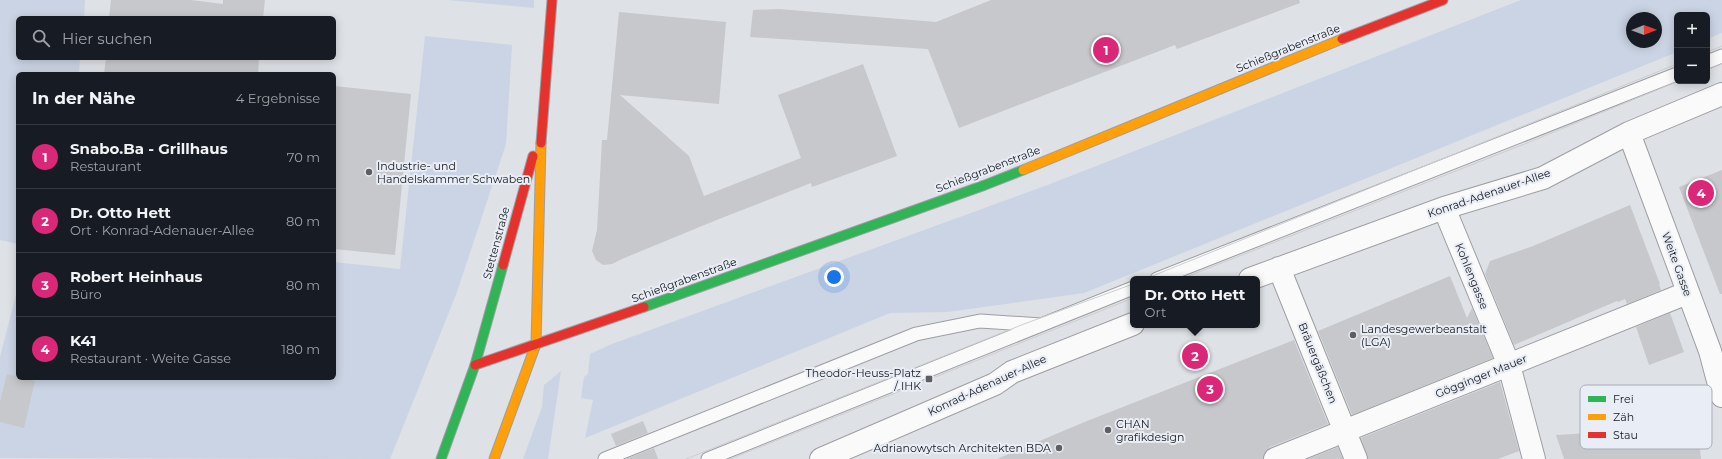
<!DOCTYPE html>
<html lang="de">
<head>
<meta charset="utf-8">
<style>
	:root { --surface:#171b24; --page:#20242c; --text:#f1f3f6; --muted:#9ea1a6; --line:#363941; --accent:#db2777 }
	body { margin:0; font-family:Montserrat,sans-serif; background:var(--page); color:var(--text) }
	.controls { position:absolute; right:12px; top:12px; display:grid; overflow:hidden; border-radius:6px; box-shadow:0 2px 10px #0003 }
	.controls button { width:36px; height:36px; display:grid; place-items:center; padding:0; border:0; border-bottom:1px solid var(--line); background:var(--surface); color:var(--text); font:20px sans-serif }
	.compass { position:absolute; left:1626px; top:12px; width:36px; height:36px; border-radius:50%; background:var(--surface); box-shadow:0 2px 10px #0003; rotate:89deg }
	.you { position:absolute; left:834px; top:277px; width:14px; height:14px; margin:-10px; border:3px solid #fff; border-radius:50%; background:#1a73e8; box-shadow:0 0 0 6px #1a73e833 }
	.badge { display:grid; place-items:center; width:26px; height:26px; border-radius:50%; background:var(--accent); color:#fff; font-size:13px; font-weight:700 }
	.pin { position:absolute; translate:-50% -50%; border:2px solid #fff; box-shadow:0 1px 4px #0006 }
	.popup { position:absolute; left:1130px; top:276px; width:130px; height:52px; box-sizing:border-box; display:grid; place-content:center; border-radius:6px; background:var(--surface); filter:drop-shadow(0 1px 3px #0005); font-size:13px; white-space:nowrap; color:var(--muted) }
	.popup b { font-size:15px; color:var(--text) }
	.popup::after { content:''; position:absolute; left:50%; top:100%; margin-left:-8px; border:8px solid transparent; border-top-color:var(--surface) }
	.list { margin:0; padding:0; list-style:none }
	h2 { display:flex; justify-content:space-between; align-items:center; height:52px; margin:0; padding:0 16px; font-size:17px }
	h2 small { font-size:13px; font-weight:400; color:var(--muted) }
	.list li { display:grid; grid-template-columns:26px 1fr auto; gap:12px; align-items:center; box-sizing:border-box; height:64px; padding:0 16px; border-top:1px solid var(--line) }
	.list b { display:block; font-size:15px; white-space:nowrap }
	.list p { margin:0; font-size:13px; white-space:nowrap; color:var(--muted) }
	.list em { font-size:13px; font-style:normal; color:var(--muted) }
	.icon { flex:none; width:22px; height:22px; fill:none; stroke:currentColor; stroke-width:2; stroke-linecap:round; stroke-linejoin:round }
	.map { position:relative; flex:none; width:1722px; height:459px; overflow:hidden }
	.search { position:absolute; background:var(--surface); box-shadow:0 2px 10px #0003; left:16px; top:16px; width:320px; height:44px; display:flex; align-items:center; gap:10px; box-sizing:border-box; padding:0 14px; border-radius:6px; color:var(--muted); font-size:15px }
	.panel { position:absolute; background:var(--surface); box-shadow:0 2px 10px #0003; left:16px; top:72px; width:320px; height:308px; border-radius:6px }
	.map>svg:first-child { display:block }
	.green { fill:#cbd4e4; fill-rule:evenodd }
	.building { fill:#c6c8cc }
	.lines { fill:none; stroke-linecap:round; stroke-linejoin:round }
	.lane-casing { stroke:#9c9ea2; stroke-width:15 }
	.street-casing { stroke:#9c9ea2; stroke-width:24 }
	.fast-casing { stroke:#9c9ea2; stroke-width:11 }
	.slow-casing { stroke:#9c9ea2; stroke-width:11 }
	.jam-casing { stroke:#9c9ea2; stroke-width:11 }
	.lane { stroke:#fafafb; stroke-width:13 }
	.street { stroke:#fafafb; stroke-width:22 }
	.fast { stroke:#30b455; stroke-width:9 }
	.slow { stroke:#ff9f0a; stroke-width:9 }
	.jam { stroke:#e5322d; stroke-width:9 }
	.tram { stroke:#cdced0; stroke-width:1 }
	.poi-dot { fill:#5d5f63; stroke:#e8edf6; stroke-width:1.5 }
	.labels { text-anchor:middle; stroke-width:4; stroke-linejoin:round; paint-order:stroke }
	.street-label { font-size:11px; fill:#17191c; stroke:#e8edf6 }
	.poi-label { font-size:11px; fill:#17191c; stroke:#e8edf6; text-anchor:start }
	.key { fill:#e8edf6; stroke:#a9adb5; stroke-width:1 }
	.key-label { font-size:11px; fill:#17191c }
</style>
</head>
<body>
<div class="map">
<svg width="1722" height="459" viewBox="0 0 1722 459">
	<rect width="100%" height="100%" fill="#dee1e6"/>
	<path class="green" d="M0,0h85l-1,18h-66v40h62l-1,16h-61v170l-18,-4z
		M448,0h86v8z
		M1521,0h201v33l-15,6v-24h-30v37l-593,241 -137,19 -57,1 -305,125 8,-38 -12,-2 3,-21 4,-3 2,-20 22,-10 433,-158zM1632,18h24v24h-24z
		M425,36l87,9 -6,99 -49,148 -67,167 -390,-1v-101l18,-70v91h316v-116l66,7z
		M561,371l-13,88h-25l19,-52 2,-22z"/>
	<path class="building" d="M111,0h80l32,4v-4h42l-2,18h-154z
		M991,0h308l1,3 -123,46 -2,-4 -216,83 -31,-79 -178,-12 3,-27 26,-1 157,13z
		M619,12l107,10 -7,82 -99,-9 69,61 15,40 97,-38 -23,-63 85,-31 34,92 -85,31 -1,-4 -97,38 -92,38 -10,5 -9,1 -7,-5 -4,-9 5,-21 5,-90h5z
		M106,58h153l-1,16h-154z
		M334,86l77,8 -16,161 -61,-6z
		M1722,170v124h-2l-41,-107z
		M1630,205l30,79h-1l2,6 -34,14 -2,-5 -7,3 -1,-1 -103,44 -29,-71 5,-13 43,-15z
		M1450,276l17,42 5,-10 21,50 -141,57 -34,-84z
		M1670,313l14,39 -35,13 -13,-38z
		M1294,340l34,84 -58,23 -5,5 -2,7h-266l85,-36z
		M7,374l28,7 -11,47 -24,-6v-20z
		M1500,382l19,69 -21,8h-130l-7,-21z
		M643,421l5,12 -32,13 -5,-12z
		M1657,429h41l3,30h-137l-8,-24z
		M1338,447l5,12h-35z
		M654,448l4,11h-32z"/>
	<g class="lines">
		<g class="lane-casing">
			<path id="lane" d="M1707,62l15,-6
				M1157,279l520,-205
				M605,459l311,-125 64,-13 61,4
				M708,459l425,-171"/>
		</g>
		<g class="street-casing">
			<path id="street" d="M1629,133l81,218 12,45
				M1444,208l65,157 25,94
				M1279,268l77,191
				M1250,279l194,-71 99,-30 86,-45 93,-39
				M821,459l174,-75 17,-12 121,-48
				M1275,459l412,-166"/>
		</g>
		<g class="fast-casing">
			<path id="fast" d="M644,307l341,-122 38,-15
				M441,459l34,-94 28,-100"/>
		</g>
		<g class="slow-casing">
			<path id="slow" d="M1023,170l319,-131
				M494,459l42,-115 5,-201"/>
		</g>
		<g class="jam-casing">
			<path id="jam" d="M1342,39l101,-39
				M541,143l11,-143
				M503,265l30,-109
				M475,365l169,-58"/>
		</g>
		<use href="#lane" class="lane"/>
		<use href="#street" class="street"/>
		<use href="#fast" class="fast"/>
		<use href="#slow" class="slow"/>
		<use href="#jam" class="jam"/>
		<path class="tram" d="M1707,52l15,-6
			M1707,70l15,-6
			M1145,279l532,-215
			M1181,279l346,-136 152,-62
			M686,459l338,-135 109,-40
			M730,459l403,-161"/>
	</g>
	<g class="poi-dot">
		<circle cx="369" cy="172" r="4"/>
		<circle cx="1353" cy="335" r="4"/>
		<rect x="925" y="375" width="8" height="8" rx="2"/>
		<circle cx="1108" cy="430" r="4"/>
		<circle cx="1059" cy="448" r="4"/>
	</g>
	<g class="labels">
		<g class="street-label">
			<text transform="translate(1288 48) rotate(-22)" y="4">Schießgrabenstraße</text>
			<text transform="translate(988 169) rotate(-21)" y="4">Schießgrabenstraße</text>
			<text transform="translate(1489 193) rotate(-19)" y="4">Konrad-Adenauer-Allee</text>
			<text transform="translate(496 243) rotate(-75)" y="4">Stettenstraße</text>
			<text transform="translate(1677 264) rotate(70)" y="4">Weite Gasse</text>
			<text transform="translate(1472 276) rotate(68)" y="4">Kohlengasse</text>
			<text transform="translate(684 280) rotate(-20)" y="4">Schießgrabenstraße</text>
			<text transform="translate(1318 363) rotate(68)" y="4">Bräuergäßchen</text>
			<text transform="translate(1481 376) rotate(-22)" y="4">Gögginger Mauer</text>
			<text transform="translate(987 385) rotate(-25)" y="4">Konrad-Adenauer-Allee</text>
		</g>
		<g class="poi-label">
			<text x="377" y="170">Industrie- und<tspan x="377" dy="13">Handelskammer Schwaben</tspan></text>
			<text x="1361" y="333">Landesgewerbeanstalt<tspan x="1361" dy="13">(LGA)</tspan></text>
			<text x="921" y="377" text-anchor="end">Theodor-Heuss-Platz<tspan x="921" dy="13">/ IHK</tspan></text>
			<text x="1116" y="428">CHAN<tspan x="1116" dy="13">grafikdesign</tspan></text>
			<text x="1051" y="452" text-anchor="end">Adrianowytsch Architekten BDA</text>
		</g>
	</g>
	<rect x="1580" y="385" width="132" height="64" rx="6" class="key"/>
	<rect x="1588" y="396" width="18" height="6" fill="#30b455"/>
	<rect x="1588" y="414" width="18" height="6" fill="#ff9f0a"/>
	<rect x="1588" y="432" width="18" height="6" fill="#e5322d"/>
	<g class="key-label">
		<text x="1613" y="403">Frei</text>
		<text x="1613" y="421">Zäh</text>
		<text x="1613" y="439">Stau</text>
	</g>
</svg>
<div class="controls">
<button>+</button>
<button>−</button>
</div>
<svg class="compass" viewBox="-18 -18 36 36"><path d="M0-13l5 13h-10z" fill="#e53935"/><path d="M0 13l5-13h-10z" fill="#9ea1a6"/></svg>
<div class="you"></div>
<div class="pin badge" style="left:1106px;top:50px">1</div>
<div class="pin badge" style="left:1195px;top:356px">2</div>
<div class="popup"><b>Dr. Otto Hett</b>Ort</div>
<div class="pin badge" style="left:1210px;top:389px">3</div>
<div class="pin badge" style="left:1701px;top:193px">4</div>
<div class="search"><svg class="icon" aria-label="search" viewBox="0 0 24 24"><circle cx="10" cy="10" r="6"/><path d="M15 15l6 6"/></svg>Hier suchen</div>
<section class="panel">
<h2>In der Nähe<small>4 Ergebnisse</small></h2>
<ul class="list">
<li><span class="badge">1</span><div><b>Snabo.Ba - Grillhaus</b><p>Restaurant</p></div><em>70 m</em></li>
<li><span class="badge">2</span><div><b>Dr. Otto Hett</b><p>Ort · Konrad-Adenauer-Allee</p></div><em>80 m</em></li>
<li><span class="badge">3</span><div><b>Robert Heinhaus</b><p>Büro</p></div><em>80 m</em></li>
<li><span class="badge">4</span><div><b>K41</b><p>Restaurant · Weite Gasse</p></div><em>180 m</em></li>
</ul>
</section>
</div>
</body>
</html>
